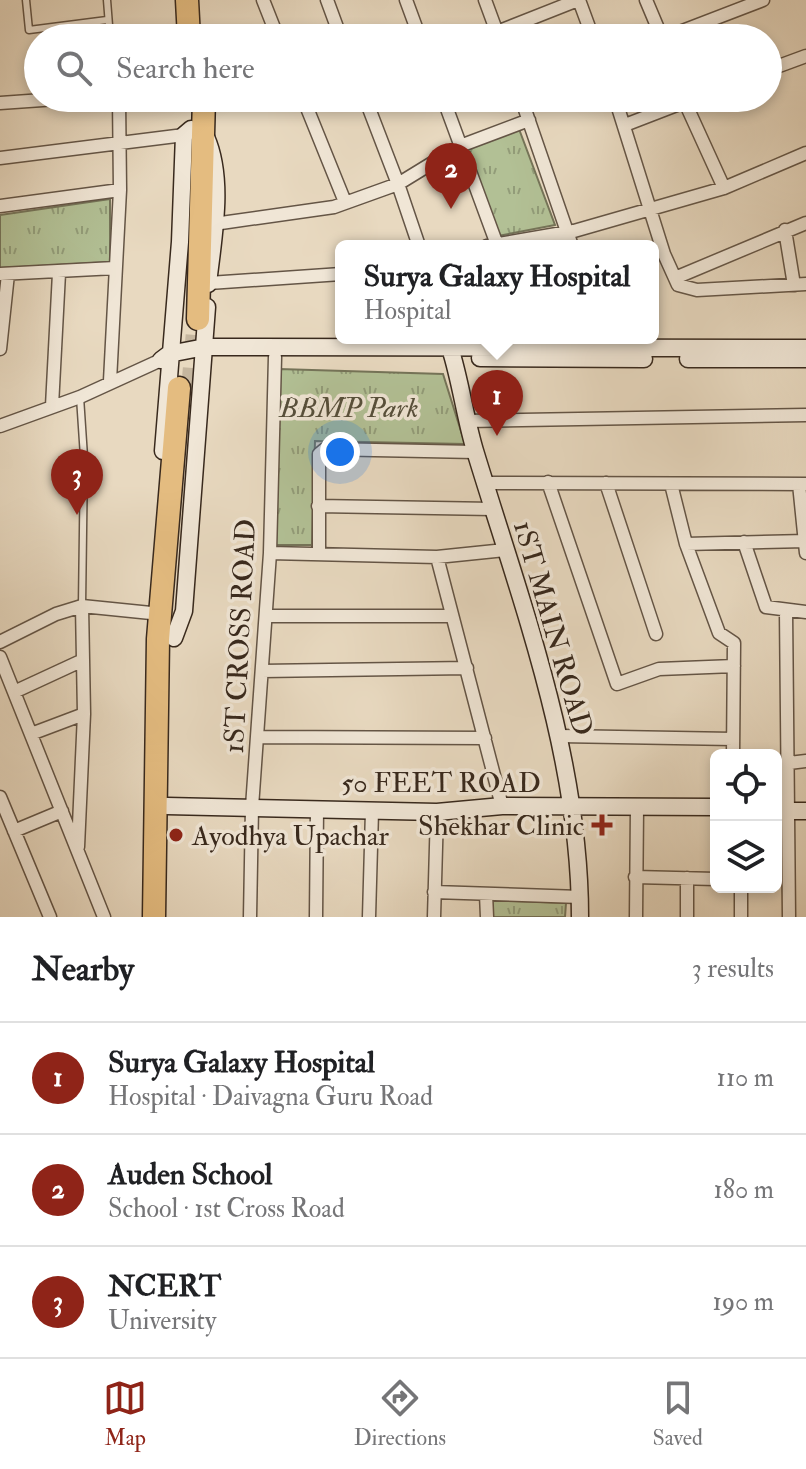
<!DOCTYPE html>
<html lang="en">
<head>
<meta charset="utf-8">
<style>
	:root { --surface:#fff; --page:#f6f6f6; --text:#202124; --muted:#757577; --line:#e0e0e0; --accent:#8f2418 }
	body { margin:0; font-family:"IM FELL Double Pica",serif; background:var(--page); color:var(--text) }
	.controls { position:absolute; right:24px; bottom:24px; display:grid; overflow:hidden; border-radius:12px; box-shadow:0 4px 12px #0003 }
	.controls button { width:72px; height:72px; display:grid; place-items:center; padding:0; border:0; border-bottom:2px solid var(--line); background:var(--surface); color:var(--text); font:40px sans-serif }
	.you { position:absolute; left:340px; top:452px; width:28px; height:28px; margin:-20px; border:6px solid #fff; border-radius:50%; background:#1a73e8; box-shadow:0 0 0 12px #1a73e833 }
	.badge { display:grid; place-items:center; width:52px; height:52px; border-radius:50%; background:var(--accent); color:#fff; font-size:26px; font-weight:700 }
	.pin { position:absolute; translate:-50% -66px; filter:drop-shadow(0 2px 4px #0008) }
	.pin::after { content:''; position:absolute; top:42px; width:28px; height:24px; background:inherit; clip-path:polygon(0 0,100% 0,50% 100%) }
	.popup { position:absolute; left:335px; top:240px; width:324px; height:104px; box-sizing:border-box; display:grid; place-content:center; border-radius:12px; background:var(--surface); filter:drop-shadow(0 2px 6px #0005); font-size:26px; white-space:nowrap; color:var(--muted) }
	.popup b { font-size:30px; color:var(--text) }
	.popup::after { content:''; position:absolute; left:50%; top:100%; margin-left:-16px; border:16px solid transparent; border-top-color:var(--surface) }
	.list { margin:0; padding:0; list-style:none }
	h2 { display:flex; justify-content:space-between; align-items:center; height:104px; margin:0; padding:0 32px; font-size:34px }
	h2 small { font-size:26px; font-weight:400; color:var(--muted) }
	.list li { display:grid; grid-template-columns:52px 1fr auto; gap:24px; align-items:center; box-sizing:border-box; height:112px; padding:0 32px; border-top:2px solid var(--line) }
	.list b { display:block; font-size:30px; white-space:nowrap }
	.list p { margin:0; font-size:26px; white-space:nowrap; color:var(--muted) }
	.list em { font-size:26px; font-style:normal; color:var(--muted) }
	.icon { flex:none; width:44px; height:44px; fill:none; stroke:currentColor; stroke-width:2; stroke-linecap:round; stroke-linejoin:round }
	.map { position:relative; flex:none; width:806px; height:917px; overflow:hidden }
	.search { position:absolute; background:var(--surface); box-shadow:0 4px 12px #0003; left:24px; right:24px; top:24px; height:88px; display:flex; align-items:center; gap:20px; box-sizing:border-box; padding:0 28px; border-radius:44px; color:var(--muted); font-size:30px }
	.sheet { height:440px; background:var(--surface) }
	nav { display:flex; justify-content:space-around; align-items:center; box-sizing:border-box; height:112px; border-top:2px solid var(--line); background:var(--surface); font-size:22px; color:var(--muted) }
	nav a { display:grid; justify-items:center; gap:4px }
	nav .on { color:var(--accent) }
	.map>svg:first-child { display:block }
	.park { fill:url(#park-tufts); stroke:#757459; stroke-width:2 }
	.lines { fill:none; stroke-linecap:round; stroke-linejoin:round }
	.highway-tunnel { stroke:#c5b69f; stroke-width:22; stroke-dasharray:22 11; stroke-linecap:butt }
	.lane-casing { stroke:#645546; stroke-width:9 }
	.street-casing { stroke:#645546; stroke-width:15 }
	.secondary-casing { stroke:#38291d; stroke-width:19 }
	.highway-casing { stroke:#38291d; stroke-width:25 }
	.lane { stroke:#f0e6d6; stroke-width:6 }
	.street { stroke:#f0e6d6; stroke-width:12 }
	.secondary { stroke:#f0e6d6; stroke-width:16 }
	.highway { stroke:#e4bc80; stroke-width:22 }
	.poi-dot { fill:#8f2418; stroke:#f0e6d6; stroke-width:3 }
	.labels { text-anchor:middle; stroke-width:7; stroke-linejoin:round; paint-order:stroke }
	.park-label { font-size:28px; font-style:italic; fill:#564f3b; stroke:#f0e6d6 }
	.street-label { font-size:28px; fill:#38291d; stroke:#f0e6d6 }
	.poi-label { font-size:28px; fill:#38291d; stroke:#f0e6d6; text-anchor:end }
</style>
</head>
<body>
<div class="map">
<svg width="806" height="917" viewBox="0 0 806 917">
	<defs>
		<pattern id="park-tufts" width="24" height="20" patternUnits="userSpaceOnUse" patternTransform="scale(2)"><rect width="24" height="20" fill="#b2c095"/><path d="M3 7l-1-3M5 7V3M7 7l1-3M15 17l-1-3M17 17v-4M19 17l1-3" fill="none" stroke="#929c79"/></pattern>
	</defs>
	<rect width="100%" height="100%" fill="#e8d9c0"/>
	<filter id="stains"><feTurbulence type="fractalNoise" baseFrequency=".0025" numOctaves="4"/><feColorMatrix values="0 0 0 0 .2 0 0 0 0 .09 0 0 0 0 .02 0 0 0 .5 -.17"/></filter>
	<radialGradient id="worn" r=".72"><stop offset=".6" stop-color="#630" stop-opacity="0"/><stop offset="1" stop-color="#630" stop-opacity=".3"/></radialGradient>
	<path class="park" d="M519,129l36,96 -57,11 -33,-87z
		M110,199v63l-110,6v-53z
		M279,369l164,5 22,70 -150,-3 -3,104h-38z
		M490,900l76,3 -1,14h-75z"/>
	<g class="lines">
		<path class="highway-tunnel" d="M192,390l6,-71"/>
		<g class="lane-casing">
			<path id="lane" d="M26,0l3,30 78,-10
				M107,0l3,38
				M80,397l4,60 -2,148"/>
		</g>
		<g class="street-casing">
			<path id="street" d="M263,0l15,38
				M327,0l14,38
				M406,0l14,38
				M485,0l14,38
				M579,0l14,38
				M646,0l16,38
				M497,32l81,-32
				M664,38l99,-38
				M768,70l38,-14
				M303,98l42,104
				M443,98l53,144
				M521,98l51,148
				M615,98l49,156 14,31 19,5 109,-6
				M683,98l41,90
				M0,103l71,-5
				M625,125l70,-27
				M0,158l184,-23
				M0,206l120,-16
				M214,224l120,-17 64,-23 -33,-86
				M785,230l9,55
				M419,246l-21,-62 62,-38 69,-26
				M487,246l87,-15 150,-43 82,-35
				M0,274l115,-6
				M675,278l131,-55
				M209,283l132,-9
				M0,349l8,-75
				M110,381l10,-191 -1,-92
				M52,406l7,-133
				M466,421l340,-6
				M0,426l80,-29 81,-37
				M548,482l69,202 42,-15 75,-3
				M485,483l321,1
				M606,483l50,151
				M671,484l15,60 33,89 15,10 -1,112
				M799,484l7,69
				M318,506l175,3
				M744,542l22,65 40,5
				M686,544l120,-3
				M270,553l167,4 68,-7
				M319,554v-100l6,-5 150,3
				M437,557l65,249
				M786,611l3,306
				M266,616h186
				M0,642l56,-28 26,-8 69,7
				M0,657l104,260
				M262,671l205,-3
				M14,692l67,-31
				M31,734l53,-20
				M560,736l173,3
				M258,737l227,1
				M789,763l17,-2
				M0,797l50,120
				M14,831l48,-20
				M78,847l6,-133 -2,-108
				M635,877l81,2
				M434,892l146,5
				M486,894l1,23
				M250,917l2,-110 18,-254 5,-196
				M316,917l1,-109
				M369,917l3,-106
				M434,917l3,-105
				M636,917l1,-109
				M687,917v-39
				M741,917v-30"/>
		</g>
		<g class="secondary-casing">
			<path id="secondary" d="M206,137c19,43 7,101 2,147
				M450,348c11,34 15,71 26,106 46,151 104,303 104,463
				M480,358l164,1
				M688,359h118
				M161,360l8,-6 36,-7 601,1
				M163,451l17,-209 4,-107 7,-6
				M174,638l10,-27 23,-304
				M167,806l270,6 65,-6 214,1
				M776,811h30"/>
		</g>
		<g class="highway-casing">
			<path id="highway" d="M187,0l2,38
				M198,319l6,-221
				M154,917l4,-278 21,-251"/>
		</g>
		<use href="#lane" class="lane"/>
		<use href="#street" class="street"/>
		<use href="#secondary" class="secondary"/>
		<use href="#highway" class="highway"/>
	</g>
	<g class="poi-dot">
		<path d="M598 813h8v8h8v8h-8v8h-8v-8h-8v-8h8z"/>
		<circle cx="176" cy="835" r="8"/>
	</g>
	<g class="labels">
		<g class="park-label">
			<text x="349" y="417">BBMP Park</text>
		</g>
		<g class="street-label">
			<text transform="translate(554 628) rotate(74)" y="10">1ST MAIN ROAD</text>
			<text transform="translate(239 636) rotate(-87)" y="10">1ST CROSS ROAD</text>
			<text x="441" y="792">50 FEET ROAD</text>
		</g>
		<g class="poi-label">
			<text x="584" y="835">Shekhar Clinic</text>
			<text x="192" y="845" text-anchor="start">Ayodhya Upachar</text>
		</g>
	</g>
	<rect width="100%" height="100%" filter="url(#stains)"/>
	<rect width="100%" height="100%" fill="url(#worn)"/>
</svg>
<div class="controls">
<button><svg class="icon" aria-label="locate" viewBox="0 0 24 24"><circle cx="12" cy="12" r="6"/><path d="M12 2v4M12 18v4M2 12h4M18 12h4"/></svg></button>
<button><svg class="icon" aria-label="layers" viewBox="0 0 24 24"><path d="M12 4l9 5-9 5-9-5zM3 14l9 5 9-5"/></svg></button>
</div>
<div class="you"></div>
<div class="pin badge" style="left:497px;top:436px">1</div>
<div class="popup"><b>Surya Galaxy Hospital</b>Hospital</div>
<div class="pin badge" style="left:451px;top:209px">2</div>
<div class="pin badge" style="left:77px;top:515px">3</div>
<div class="search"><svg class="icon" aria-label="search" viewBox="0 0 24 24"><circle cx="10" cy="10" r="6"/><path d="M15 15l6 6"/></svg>Search here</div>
</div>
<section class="sheet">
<h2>Nearby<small>3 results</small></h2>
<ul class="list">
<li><span class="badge">1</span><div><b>Surya Galaxy Hospital</b><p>Hospital · Daivagna Guru Road</p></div><em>110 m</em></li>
<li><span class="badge">2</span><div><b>Auden School</b><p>School · 1st Cross Road</p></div><em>180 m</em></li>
<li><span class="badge">3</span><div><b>NCERT</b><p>University</p></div><em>190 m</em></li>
</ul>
</section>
<nav>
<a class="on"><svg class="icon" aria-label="map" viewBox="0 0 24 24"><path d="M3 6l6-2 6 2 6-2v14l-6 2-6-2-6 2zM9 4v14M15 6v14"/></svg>Map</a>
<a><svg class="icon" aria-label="directions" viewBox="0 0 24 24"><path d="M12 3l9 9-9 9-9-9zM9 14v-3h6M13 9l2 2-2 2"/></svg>Directions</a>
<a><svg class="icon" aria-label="saved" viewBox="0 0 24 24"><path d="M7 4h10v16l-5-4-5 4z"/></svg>Saved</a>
</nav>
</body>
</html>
